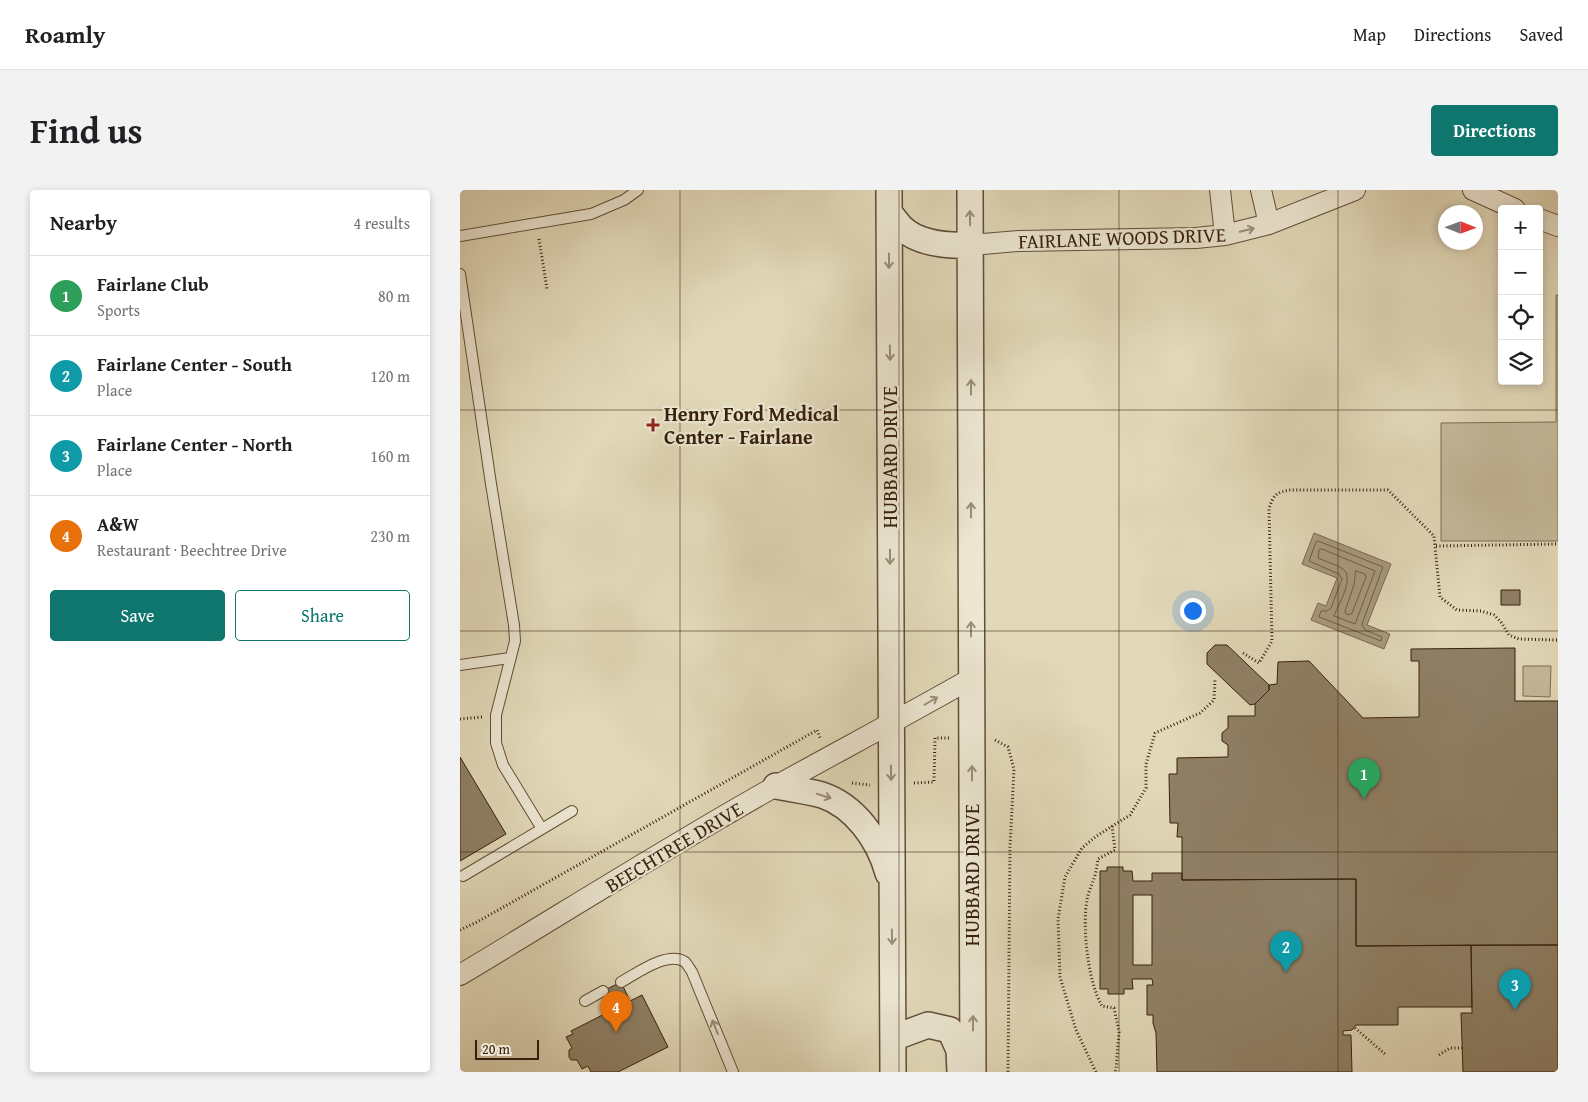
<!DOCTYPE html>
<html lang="en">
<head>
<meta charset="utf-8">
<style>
	:root { --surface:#fff; --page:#f2f2f2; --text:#202124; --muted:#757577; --line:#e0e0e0; --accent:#0f766e }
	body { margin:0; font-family:"Gentium Book Plus",serif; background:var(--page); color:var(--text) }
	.controls { position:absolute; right:15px; top:15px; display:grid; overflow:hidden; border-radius:5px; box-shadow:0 2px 8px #0003 }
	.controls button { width:45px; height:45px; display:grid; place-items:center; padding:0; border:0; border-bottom:1px solid var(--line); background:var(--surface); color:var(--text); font:25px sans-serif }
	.compass { position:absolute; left:978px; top:15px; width:45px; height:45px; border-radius:50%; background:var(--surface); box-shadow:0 2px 8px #0003; rotate:91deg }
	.scale { position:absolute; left:15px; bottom:12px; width:64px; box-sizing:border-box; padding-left:5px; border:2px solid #36200c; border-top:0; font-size:14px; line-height:18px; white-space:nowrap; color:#36200c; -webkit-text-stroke:4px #ece6d2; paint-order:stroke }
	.you { position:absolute; left:732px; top:420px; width:18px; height:18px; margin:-12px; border:4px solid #fff; border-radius:50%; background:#1a73e8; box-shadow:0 0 0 8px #1a73e833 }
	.badge { display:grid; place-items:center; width:32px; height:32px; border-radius:50%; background:var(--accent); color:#fff; font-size:16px; font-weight:700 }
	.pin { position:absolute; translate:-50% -41px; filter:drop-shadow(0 1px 2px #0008) }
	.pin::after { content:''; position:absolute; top:26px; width:18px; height:15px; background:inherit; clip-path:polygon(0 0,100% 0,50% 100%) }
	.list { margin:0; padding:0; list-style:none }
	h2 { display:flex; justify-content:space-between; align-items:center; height:65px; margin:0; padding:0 20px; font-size:21px }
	h2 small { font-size:16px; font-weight:400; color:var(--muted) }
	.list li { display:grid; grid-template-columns:32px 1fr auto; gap:15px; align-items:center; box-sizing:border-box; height:80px; padding:0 20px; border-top:1px solid var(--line) }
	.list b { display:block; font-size:19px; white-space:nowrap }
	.list p { margin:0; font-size:16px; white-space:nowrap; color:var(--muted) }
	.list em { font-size:16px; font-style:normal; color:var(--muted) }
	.actions { display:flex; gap:10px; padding:15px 20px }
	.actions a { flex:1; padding:11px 0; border:1px solid var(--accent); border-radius:5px; text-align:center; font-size:18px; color:var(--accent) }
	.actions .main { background:var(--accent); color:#fff }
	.icon { flex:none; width:28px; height:28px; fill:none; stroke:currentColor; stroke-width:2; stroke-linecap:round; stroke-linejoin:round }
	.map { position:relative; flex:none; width:1098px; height:882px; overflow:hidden; border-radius:5px }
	header { display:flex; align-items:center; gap:30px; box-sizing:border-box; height:70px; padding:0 25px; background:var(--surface); border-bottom:1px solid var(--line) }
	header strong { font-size:24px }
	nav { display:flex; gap:28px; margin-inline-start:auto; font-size:18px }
	.intro { display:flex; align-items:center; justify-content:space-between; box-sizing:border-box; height:120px; padding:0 30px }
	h1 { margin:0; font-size:35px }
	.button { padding:12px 22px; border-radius:5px; background:var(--accent); color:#fff; font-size:18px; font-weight:700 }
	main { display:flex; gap:30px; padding:0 30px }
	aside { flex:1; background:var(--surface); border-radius:5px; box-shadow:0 2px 8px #0003 }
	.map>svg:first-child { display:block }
	.green { fill:#c5ba9c; stroke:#7e6d54 }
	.water { fill:#a89a7e; stroke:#7a6950 }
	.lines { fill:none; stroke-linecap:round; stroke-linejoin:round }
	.shore { stroke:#6f5d45; stroke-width:1 }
	.building { fill:#8f8066; stroke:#36200c; fill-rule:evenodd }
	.service-casing { stroke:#614e37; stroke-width:12 }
	.minor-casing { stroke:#614e37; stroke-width:22 }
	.tertiary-casing { stroke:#614e37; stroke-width:28 }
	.path { stroke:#36200c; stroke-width:3; stroke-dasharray:1 2.5; stroke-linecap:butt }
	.service { stroke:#ece6d2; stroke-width:10 }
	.minor { stroke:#ece6d2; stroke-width:20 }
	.tertiary { stroke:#ece6d2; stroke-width:25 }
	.oneway { stroke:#9a8d79 }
	.grid { fill:none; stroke:#36200c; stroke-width:1; stroke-opacity:0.55 }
	.poi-dot { fill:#8f2418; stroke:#ece6d2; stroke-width:2 }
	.labels { text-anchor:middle; stroke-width:4.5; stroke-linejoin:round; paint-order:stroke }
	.street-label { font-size:20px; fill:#36200c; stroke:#ece6d2 }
	.poi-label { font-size:20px; font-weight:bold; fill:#36200c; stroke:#ece6d2; text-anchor:start }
</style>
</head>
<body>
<header>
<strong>Roamly</strong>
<nav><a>Map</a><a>Directions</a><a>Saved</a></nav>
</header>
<div class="intro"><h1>Find us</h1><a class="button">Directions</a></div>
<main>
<aside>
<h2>Nearby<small>4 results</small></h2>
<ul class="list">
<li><span class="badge" style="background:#2e9e5b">1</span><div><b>Fairlane Club</b><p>Sports</p></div><em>80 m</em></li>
<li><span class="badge" style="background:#0f9aa8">2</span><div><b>Fairlane Center - South</b><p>Place</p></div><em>120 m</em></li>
<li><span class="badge" style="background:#0f9aa8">3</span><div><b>Fairlane Center - North</b><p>Place</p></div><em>160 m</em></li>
<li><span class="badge" style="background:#e8710a">4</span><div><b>A&amp;W</b><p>Restaurant · Beechtree Drive</p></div><em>230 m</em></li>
</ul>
<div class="actions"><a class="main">Save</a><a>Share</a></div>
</aside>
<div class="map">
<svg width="1098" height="882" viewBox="0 0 1098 882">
	<rect width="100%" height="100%" fill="#e2d9b9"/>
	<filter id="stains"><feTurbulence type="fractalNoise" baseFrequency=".004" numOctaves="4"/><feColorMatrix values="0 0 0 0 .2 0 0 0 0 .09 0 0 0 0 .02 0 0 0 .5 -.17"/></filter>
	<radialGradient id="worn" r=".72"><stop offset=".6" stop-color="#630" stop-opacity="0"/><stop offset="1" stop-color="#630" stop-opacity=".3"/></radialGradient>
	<path class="green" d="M1096,105h2v246h-117v-118l115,-1z
		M1063,476h28l-1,31 -27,-1z"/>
	<path class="water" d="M854,343l77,31 -24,61 23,9 -6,15 -73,-29 7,-17 8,3 11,-28 -35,-14z"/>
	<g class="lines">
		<path class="shore" d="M858,351l65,26 -21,57 3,6 17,7 -1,4 -62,-24 2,-6h6l4,-3 11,-29 -3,-5 -30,-13 7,-19z
			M862,359l53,22 -20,53 -21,-8c4,-11 21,-38 9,-47 -7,-5 -17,-7 -25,-11l1,-8z
			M896,381l9,3 1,3 -14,36 -3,2 -4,-2v-2l9,-26z"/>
	</g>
	<path class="building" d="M1041,400h19v15h-19z
		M755,455h12l42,40v5l-14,14 -5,1 -43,-41v-11z
		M1055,458v53h43v244l-202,1v-67l-174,1v-43h-5l1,-14h-8l-1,-49h8v-16l51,-1v-12l-6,-4v-8l6,-5v-12h27v-12l14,-14v-5l8,-1 1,-22 31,-1 54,57 56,-1v-56h-8v-12z
		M0,567l46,77 -46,27z
		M647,677h16v4h9l1,10h19v-8h30v7l174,-1v67l115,-1 1,62h-74v18h-42l-4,5 -9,1v4h8l1,37h-195l-1,-39 -3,-10v-8h-6v-30h6l-1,-6h-20l1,10h-9v5h-16v-5h-8v-118h7zM673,705h19v70h-19z
		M1011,755h87v127h-95l-2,-59h11z
		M161,792l9,19 -18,9 -9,-19z
		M182,805l26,52 -50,25h-27l-3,-6 -6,3 -5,-9h-6l-2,-3v-7l3,-2 -6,-11 7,-3 -2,-3z"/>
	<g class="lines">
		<g class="service-casing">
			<path id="service" d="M0,46l131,-22 33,-14 14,-10
				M0,84l31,210 23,141 1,16 -19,74v28l7,22 39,64
				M0,475l50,-7
				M3,686l109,-65
				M161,792c15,-8 47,-32 64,-20 2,2 5,7 7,10l41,100
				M125,811l18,-10"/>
		</g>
		<g class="minor-casing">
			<path id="minor" d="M760,0l5,45
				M801,0l8,34
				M1013,0l42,19
				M1079,29l19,7
				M511,55l48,-4 177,-3 29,-3 44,-11 86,-34
				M0,785c105,-63 209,-129 316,-189 65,-36 131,-71 196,-108"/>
		</g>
		<g class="tertiary-casing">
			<path id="tertiary" d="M429,0l4,882
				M510,0l3,882
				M429,22c4,5 8,11 13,16 17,16 46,18 69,17
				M316,596c15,3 32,5 46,9 33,11 57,45 66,78
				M433,848l35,-13 22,5 9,20 1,22"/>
		</g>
		<path class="path" d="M79,49l8,50
			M976,356l122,-2
			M783,463l16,10 13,-22 -3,-132c4,-14 8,-17 21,-19h98l46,46 6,61 17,13 24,1 13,4 7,7 8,13 10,4 39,1
			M0,529l22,-2
			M535,550l13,7 6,22 -4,78 -2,225
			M392,593l18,2
			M454,593l20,-1 1,-44h14
			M652,636l3,24 -17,9c-1,7 -2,15 -5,22 -2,6 -5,12 -6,19 -5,27 1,82 15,106l12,2 5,24 -3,37 -1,3
			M0,740l17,-8 340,-192 4,10
			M895,838l30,26
			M979,865l11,-7h13
			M636,882l-20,-42 -16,-53 -2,-58 7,-42 17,-29 13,-11 35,-22 16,-27v-24l9,-31 45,-20 14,-13 1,-21"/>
		<use href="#service" class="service"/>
		<use href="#minor" class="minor"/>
		<use href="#tertiary" class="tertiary"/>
	</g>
	<defs><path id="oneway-shaft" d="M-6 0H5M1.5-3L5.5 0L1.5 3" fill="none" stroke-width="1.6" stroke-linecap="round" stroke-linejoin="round" transform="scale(1.25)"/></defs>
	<g class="oneway">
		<use href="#oneway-shaft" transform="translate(510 28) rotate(-91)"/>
		<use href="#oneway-shaft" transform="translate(787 40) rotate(-14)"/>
		<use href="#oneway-shaft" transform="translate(429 71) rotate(90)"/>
		<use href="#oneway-shaft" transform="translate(430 163) rotate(89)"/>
		<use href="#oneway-shaft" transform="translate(511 197) rotate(-90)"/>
		<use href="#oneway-shaft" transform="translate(511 320) rotate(-90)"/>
		<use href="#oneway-shaft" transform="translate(430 367) rotate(90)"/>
		<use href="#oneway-shaft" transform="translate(511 439) rotate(-90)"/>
		<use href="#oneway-shaft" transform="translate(471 511) rotate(-30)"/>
		<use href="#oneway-shaft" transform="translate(431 583) rotate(89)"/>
		<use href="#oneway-shaft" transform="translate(512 583) rotate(-90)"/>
		<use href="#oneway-shaft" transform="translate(364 606) rotate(18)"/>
		<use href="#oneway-shaft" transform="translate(432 747) rotate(89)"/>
		<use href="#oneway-shaft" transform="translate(513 833) rotate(-90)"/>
		<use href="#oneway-shaft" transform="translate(255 837) rotate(-112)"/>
	</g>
	<path class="grid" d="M220,0v882M439,0v882M659,0v882M878,0v882M0,220h1098M0,441h1098M0,662h1098"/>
	<path class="poi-dot" d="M190.5 227.5h5v5h5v5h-5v5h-5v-5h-5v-5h5z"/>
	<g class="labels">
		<g class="street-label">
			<text transform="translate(662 48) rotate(-2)" y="7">FAIRLANE WOODS DRIVE</text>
			<text transform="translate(430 267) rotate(-90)" y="7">HUBBARD DRIVE</text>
			<text transform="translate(214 657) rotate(-31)" y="7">BEECHTREE DRIVE</text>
			<text transform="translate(512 685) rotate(-90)" y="7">HUBBARD DRIVE</text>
		</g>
		<g class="poi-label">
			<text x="204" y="231">Henry Ford Medical<tspan x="204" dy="23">Center - Fairlane</tspan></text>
		</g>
	</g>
	<rect width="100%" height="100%" filter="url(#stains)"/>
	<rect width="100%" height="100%" fill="url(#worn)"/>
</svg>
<div class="controls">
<button>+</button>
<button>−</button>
<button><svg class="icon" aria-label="locate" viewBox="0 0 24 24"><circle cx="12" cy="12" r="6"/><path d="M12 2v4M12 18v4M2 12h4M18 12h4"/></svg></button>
<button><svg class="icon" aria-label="layers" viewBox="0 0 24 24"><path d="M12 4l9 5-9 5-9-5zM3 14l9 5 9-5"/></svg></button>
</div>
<svg class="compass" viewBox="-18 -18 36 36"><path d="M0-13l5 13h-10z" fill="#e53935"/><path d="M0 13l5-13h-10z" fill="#757577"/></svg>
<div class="scale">20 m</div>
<div class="you"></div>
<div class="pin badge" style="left:904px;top:609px;background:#2e9e5b">1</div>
<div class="pin badge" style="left:826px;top:782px;background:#0f9aa8">2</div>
<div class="pin badge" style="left:1055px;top:820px;background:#0f9aa8">3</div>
<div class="pin badge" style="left:156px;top:842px;background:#e8710a">4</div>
</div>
</main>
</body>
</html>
